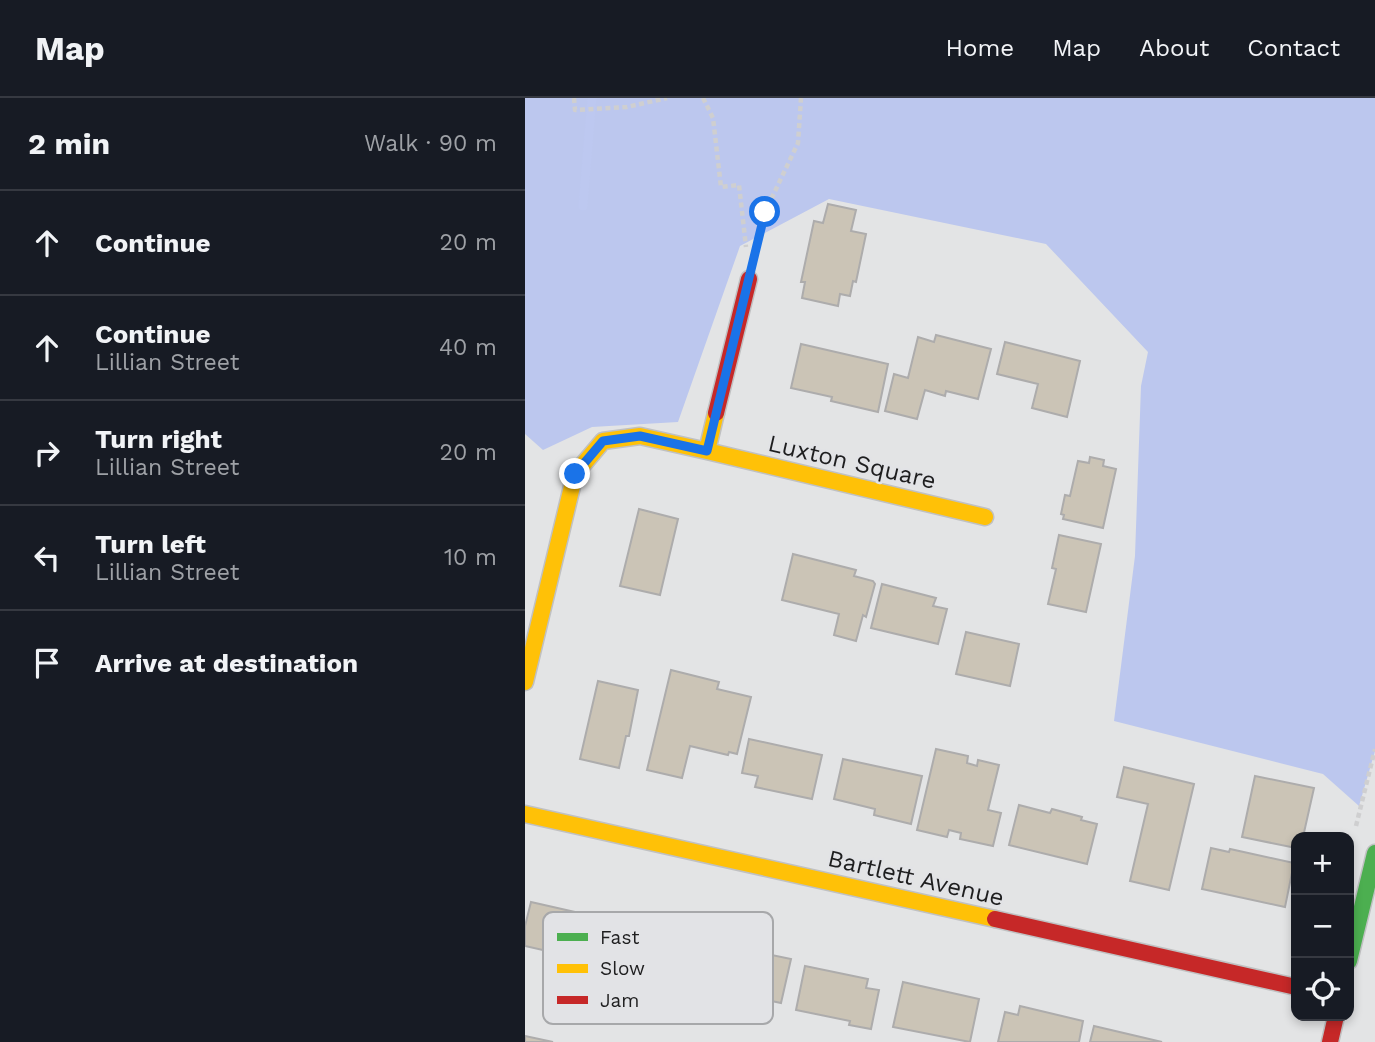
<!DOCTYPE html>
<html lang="en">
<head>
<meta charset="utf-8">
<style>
	:root { --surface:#171b24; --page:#20242c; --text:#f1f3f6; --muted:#9ea1a6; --line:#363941 }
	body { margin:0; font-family:"Work Sans",sans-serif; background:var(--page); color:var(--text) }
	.controls { position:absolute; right:21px; bottom:21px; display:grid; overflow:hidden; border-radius:14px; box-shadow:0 4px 10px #0003 }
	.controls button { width:63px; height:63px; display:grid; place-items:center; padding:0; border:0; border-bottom:2px solid var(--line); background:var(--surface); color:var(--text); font:35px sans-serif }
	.stop { position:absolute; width:21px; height:21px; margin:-16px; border:5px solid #1a73e8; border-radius:50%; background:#fff }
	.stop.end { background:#1a73e8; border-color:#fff; box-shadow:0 2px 7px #0008 }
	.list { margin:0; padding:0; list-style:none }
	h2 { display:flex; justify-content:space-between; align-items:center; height:91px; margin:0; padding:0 28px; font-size:30px }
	h2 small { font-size:23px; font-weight:400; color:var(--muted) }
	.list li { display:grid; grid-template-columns:46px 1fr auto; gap:21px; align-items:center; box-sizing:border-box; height:105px; padding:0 28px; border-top:2px solid var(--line) }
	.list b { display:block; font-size:26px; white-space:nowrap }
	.list p { margin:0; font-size:23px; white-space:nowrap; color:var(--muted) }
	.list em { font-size:23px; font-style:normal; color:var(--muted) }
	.icon { flex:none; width:38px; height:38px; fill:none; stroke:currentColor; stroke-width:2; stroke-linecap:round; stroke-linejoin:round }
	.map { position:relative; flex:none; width:850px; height:944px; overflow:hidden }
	header { display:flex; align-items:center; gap:42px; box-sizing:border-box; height:98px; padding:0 35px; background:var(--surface); border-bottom:2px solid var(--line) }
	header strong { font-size:33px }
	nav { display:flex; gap:38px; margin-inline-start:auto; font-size:24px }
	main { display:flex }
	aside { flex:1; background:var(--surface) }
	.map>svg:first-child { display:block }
	.forest { fill:#bcc7ee }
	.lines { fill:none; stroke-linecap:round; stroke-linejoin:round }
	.stream { stroke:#bdc8f0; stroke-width:9 }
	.building { fill:#cbc4b6; stroke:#adacac; stroke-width:2 }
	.fast-casing { stroke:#c0c1c2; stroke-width:19 }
	.slow-casing { stroke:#c0c1c2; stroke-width:19 }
	.jam-casing { stroke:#c0c1c2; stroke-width:19 }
	.path { stroke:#cfcfd0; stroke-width:4.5; stroke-dasharray:5 3.5; stroke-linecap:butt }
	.fast { stroke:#4caf50; stroke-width:16 }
	.slow { stroke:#ffc107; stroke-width:16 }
	.jam { stroke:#c62828; stroke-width:16 }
	.route { stroke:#1a73e8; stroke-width:9 }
	.labels { text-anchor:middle; stroke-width:5; stroke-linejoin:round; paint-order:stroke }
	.street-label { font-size:24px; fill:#1e1e1f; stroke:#e2e3e6 }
	.key { fill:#e2e3e6; stroke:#a7a8aa; stroke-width:2 }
	.key-label { font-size:19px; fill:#1e1e1f }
</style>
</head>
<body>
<header>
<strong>Map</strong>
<nav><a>Home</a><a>Map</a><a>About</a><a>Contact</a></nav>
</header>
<main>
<aside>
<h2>2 min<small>Walk · 90 m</small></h2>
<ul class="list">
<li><svg class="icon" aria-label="ahead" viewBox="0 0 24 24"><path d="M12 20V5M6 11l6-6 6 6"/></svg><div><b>Continue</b></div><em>20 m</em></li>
<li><svg class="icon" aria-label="ahead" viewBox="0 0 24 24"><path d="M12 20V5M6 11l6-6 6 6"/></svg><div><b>Continue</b><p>Lillian Street</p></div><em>40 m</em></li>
<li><svg class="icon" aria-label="right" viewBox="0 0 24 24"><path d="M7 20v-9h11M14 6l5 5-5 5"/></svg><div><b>Turn right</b><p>Lillian Street</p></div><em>20 m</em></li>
<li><svg class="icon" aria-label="left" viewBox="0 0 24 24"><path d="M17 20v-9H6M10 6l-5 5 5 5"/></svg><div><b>Turn left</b><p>Lillian Street</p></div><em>10 m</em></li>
<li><svg class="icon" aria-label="arrive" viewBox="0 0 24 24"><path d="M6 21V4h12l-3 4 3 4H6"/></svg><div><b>Arrive at destination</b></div></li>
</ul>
</aside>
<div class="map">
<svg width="850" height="944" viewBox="0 0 850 944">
	<rect width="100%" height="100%" fill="#e3e4e5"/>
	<path class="forest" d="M0,0h850v653l-16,55 -36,-32 -209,-53 21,-165 6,-170 7,-34 -102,-108 -217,-45 -89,47 -62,176 -86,5 -49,23 -18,-16z"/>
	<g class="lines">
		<path class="stream" d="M58,108l9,-108"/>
	</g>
	<path class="building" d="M303,106l28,6 -5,21 15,3 -10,48 -3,-1 -3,15 -10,-2 -2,12 -36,-8 3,-16h-4l13,-61 9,2z
		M411,237l55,14 -13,50 -32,-8 -1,5 -20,-6 -8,29 -32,-8 9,-37 14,4 10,-41 16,5z
		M480,244l75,19 -13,56 -35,-9 6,-24 -41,-10z
		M276,246l87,20 -10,48 -47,-11 1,-4 -41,-9z
		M565,359l14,3 -1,6 13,3 -13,59 -40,-9 1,-4 -3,-1 4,-19 5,1 8,-35 11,2z
		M114,411l39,10 -18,76 -40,-9z
		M534,437l42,9 -15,68 -38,-8 8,-35 -4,-1z
		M268,456l63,16 -2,6 19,5 2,3 -9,33 -3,-2 -7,26 -22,-6 5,-21 -57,-14z
		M357,486l54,14 -3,8 14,3 -9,35 -67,-16z
		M441,534l53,12 -9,42 -54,-12z
		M146,572l48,12 -2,7 34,8 -14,57 -8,-2 -1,3 -38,-9 -8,32 -35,-8z
		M73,583l40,9 -9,46h-3l-7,32 -39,-9z
		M224,641l73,16 -10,44 -57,-12 3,-11 -16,-3z
		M411,651l32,7 -1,7 10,3 1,-6 21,5 -11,45 13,3 -8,33 -33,-7 1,-6 -12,-3 -2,7 -30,-7z
		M318,661l79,17 -11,48 -37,-9 1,-6 -41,-10z
		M599,669l70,17 -25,106 -39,-9 18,-77 -31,-7z
		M730,678l59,12 -11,49h-7v11l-54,-11z
		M494,707l31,8 2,-4 30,8 -1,3 16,4 -10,40 -78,-19z
		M686,750l18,4 1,-3 64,14 -9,44 -83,-18z
		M6,804l75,17 -10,43 -71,-16v-20z
		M188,845l78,16 -10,44 -77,-16z
		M280,868l63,13 -2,9 13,2 -8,39 -22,-4 1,-4 -54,-11z
		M378,884l76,17 -9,43 -77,-15z
		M495,908l63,15 -4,21h-81l7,-30 13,3z
		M569,928l68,16h-72z
		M0,938l28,6h-28z"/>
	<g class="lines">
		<g class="fast-casing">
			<path id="fast" d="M824,863l26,-108"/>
		</g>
		<g class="slow-casing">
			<path id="slow" d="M182,353l278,66
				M0,584l50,-208 28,-33 37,-5 67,15 9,-38
				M0,716l470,105"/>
		</g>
		<g class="jam-casing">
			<path id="jam" d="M191,315l33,-134
				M470,821l301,68
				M805,944l6,-26"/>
		</g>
		<path class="path" d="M49,0l1,12 52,-3 40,-9
			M178,0l10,20 8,69 18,-2 7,62
			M231,149l9,-35 33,-69 3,-45
			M831,728l19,-77"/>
		<use href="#fast" class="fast"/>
		<use href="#slow" class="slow"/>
		<use href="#jam" class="jam"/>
	</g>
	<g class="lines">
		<path class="route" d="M50,376l28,-33 37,-5 67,15 58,-239"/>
	</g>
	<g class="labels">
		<g class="street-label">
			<text transform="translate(327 364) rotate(13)" y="8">Luxton Square</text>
			<text transform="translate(391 780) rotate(13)" y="8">Bartlett Avenue</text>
		</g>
	</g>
	<rect x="18" y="814" width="230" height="112" rx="10" class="key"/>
	<rect x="32" y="835" width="31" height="8" fill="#4caf50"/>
	<rect x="32" y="866" width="31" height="9" fill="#ffc107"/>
	<rect x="32" y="898" width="31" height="8" fill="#c62828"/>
	<g class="key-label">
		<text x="75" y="846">Fast</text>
		<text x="75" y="877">Slow</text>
		<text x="75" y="909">Jam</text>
	</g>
</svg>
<div class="controls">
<button>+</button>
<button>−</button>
<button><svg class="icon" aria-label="locate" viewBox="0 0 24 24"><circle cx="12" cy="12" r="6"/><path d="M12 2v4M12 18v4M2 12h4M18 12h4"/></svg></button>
</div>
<div class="stop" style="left:240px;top:114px"></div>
<div class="stop end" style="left:50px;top:376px"></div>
</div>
</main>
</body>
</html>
